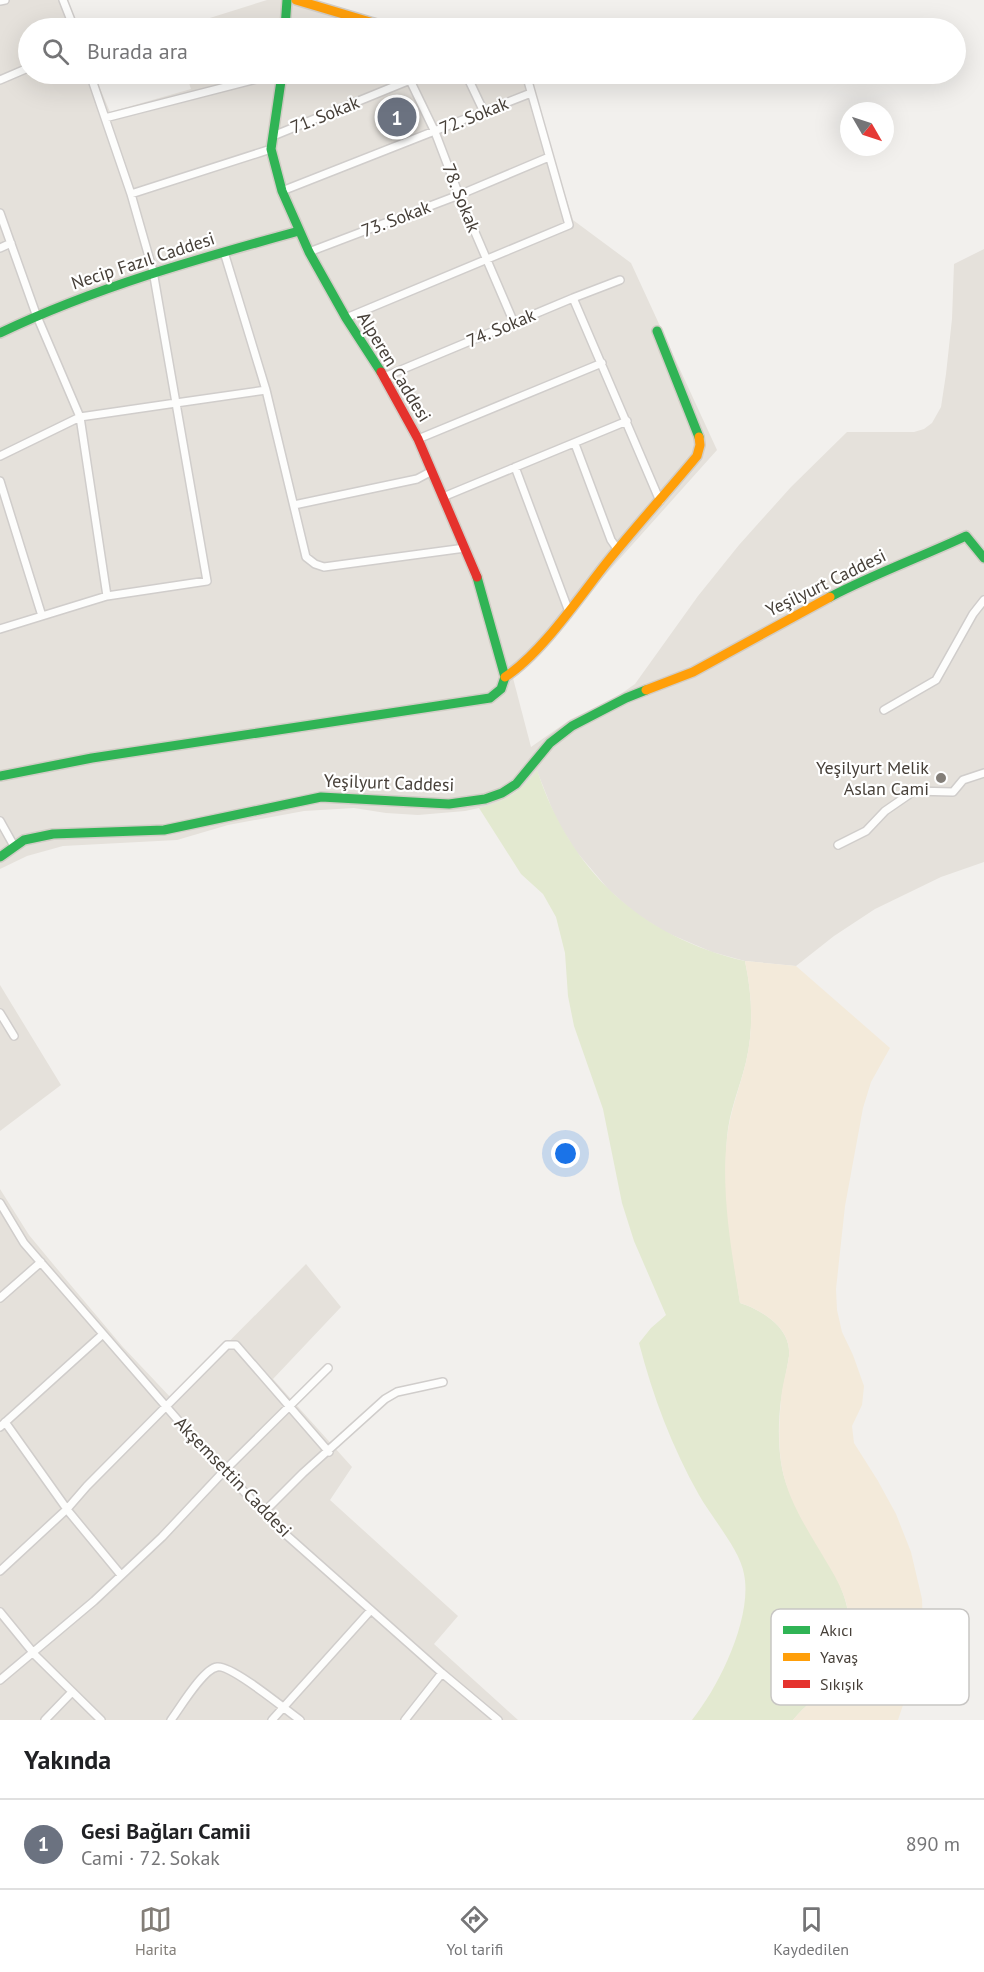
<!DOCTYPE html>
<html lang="tr">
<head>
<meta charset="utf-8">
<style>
	:root { --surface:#fff; --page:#f6f6f6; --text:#202124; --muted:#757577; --line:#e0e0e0; --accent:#837e78 }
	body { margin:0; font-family:"PT Sans",sans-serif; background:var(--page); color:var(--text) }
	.compass { position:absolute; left:840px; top:102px; width:54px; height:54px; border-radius:50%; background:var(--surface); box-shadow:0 6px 24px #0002; rotate:129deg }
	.you { position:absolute; left:566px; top:1154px; width:21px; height:21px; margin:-15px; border:4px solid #fff; border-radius:50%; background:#1a73e8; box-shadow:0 0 0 9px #1a73e833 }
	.badge { display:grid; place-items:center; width:39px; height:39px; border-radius:50%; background:var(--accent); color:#fff; font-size:20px; font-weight:700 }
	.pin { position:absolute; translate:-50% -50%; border:3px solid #fff; box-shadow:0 2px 6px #0006 }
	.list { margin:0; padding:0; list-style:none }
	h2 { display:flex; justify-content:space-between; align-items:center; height:78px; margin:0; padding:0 24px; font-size:26px }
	h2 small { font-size:20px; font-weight:400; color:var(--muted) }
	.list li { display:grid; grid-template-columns:39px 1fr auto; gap:18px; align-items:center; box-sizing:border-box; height:90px; padding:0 24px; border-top:2px solid var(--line) }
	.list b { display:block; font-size:22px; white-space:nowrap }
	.list p { margin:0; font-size:20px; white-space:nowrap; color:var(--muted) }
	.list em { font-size:20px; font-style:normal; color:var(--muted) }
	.icon { flex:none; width:33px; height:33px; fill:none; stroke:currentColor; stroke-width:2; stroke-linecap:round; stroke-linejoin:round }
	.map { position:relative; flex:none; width:984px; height:1720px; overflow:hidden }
	.search { position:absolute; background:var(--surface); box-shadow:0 6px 24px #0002; left:18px; right:18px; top:18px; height:66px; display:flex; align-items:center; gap:15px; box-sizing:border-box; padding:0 21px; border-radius:33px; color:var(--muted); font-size:22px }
	.sheet { height:168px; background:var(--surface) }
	nav { display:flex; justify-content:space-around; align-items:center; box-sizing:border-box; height:84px; border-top:2px solid var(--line); background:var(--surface); font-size:16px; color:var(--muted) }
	nav a { display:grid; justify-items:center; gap:3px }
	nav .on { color:var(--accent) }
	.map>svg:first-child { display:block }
	.residential { fill:#e5e1db }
	.green { fill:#e3e9d0 }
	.sand { fill:#f3eada }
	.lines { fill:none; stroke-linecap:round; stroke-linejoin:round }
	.street-casing { stroke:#d0cdcb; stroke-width:10 }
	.fast-casing { stroke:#d2cdc6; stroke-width:12 }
	.slow-casing { stroke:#d2cdc6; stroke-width:12 }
	.jam-casing { stroke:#d2cdc6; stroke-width:12 }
	.street { stroke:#fdfdfc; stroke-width:7 }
	.fast { stroke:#30b455; stroke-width:9 }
	.slow { stroke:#ff9f0a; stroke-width:9 }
	.jam { stroke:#e5322d; stroke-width:9 }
	.poi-dot { fill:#837e78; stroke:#fff; stroke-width:2 }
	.labels { text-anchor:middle; stroke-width:4.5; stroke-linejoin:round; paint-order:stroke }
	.street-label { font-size:18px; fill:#474039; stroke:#fff }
	.poi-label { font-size:18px; fill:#474039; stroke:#fff; text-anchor:end }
	.key { fill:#fff; stroke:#c8c6c4; stroke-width:1.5 }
	.key-label { font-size:16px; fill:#474039 }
</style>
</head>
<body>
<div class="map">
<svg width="984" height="1720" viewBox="0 0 984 1720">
	<rect width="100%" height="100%" fill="#f2f0ed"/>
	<path class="residential" d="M0,0h65l11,28h-48v46h66l16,38 81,-23 -5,-15h342l45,146 58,43 86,187 -204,228 18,69 40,-28 41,-19 23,-16 63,-88 41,-51 52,-58 56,-55h67l10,-3 8,-6 9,-16 5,-33 6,-55 2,-55 30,-15v613l-43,15 -66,32 -41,27 -38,30 -51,-5 -33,-9 -47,-20 -30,-19 -26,-23 -34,-40 -19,-31 -19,-48 -12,14 -15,11 -17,9 -28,6 -47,4 -32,-2 -32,-5 -50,3 -76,14 -51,15 -114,6 -36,10 -27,13z
		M267,0h48l95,28h-232z
		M0,985l61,100 -61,46z
		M0,1189l29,46 24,29 69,82 50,53 134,-135 35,43 -68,72 79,88 -22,33 128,116 -24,28 84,76h-518z"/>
	<path class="green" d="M537,770c33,101 104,167 208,191 7,33 9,67 1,101 -6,25 -17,49 -19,76 -5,55 5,110 13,165 22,7 52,25 49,53 -2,15 -6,29 -8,44 -3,22 -3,47 1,68 11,56 68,104 67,158 -1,22 -10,50 -25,67 -3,3 -8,5 -11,8 -8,5 -14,12 -20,19h-101c27,-33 61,-103 52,-146 -4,-24 -32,-56 -45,-79 -27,-48 -46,-98 -60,-152l12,-15 15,-13 -32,-74 -12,-38 -19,-94 -29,-83 -6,-30 -3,-43 -9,-36 -13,-23 -22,-20 -42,-66c25,-6 43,-17 58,-38z"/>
	<path class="sand" d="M745,961l51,5 94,82 -19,34 -8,26 -18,98 -9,83 1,21 5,22 11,23 11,31 -2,19 -10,21 2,17 24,38 18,33 15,38 11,47 1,28 -3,27 -22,66h-105c6,-7 12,-14 20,-19 3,-3 8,-5 11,-8 15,-17 24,-45 25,-67 1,-29 -15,-51 -29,-75 -16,-27 -32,-52 -38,-83 -4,-22 -3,-45 -1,-68 1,-15 6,-29 8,-44 3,-28 -27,-46 -49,-53 -9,-54 -19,-111 -13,-165 3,-27 13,-51 19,-76 8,-34 6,-68 -1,-101z"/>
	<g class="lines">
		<g class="street-casing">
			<path id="street" d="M63,0l11,28
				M0,1l5,-1
				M90,74l41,120 22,77 23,132 90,-13 -42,-138
				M407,74l28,58 24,63 55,128
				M466,74l18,38
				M0,80l28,-12
				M105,118l171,-44
				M273,136l137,-56
				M282,191l249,-98
				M131,194l140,-45
				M0,213l36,101 44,103 27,179 -65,20
				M0,248l11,-5
				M309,252l150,-57 90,-38
				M573,298l87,203
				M346,318l223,-93 -43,-151
				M384,377l189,-79 47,-18
				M266,390l40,167 9,7 9,3 141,-19
				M418,439l184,-76
				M575,444l36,96 7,10
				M0,456l80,-39 96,-14 31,178 -100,15
				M515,467l53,142
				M0,481l42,135 -42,13
				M443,497l184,-76
				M294,505l123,-26 15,-8
				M884,710l52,-30 37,-66 11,-14
				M0,821l14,25
				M838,845l28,-14 19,-20 29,-20 39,1 10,-12 21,-7
				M0,1013l14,23
				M0,1203l24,40 179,206 80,83 159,141 56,47
				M0,1298l41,-36
				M5,1422l64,90 52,63
				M0,1427l103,-93
				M264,1512l39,-39 82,-74 12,-7 46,-10
				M0,1571l67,-62 20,-23 140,-141h9l93,107
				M0,1612l36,44 65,64
				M0,1680l94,-79 68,-64 62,-66 104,-103
				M45,1720l27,-28
				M171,1720c9,-12 32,-51 46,-53 14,-3 69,43 83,53
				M272,1720l99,-110
				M405,1720l37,-47"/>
		</g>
		<g class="fast-casing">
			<path id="fast" d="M285,28l2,-28
				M282,74l-11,75 11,42 27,61 37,66 35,54
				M657,331l42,106
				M0,333c96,-46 197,-74 299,-102
				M830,597c44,-23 91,-40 136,-61l18,22
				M0,776l92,-18 398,-60 11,-9 4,-12 -28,-100
				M0,857l24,-17 29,-6 111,-4 157,-33 128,7 36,-5 17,-6 14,-9 34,-41 22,-17 54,-28 20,-8"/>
		</g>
		<g class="slow-casing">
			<path id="slow" d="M296,0l91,27
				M505,677c37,-24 75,-81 103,-116 29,-36 60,-70 89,-105l3,-11 -1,-8
				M646,690l47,-18 137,-75"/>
		</g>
		<g class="jam-casing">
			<path id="jam" d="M381,372l37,67 59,138"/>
		</g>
		<use href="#street" class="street"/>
		<use href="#fast" class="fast"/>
		<use href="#slow" class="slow"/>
		<use href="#jam" class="jam"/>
	</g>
	<circle class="poi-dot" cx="941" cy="778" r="6"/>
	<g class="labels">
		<g class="street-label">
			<text transform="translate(325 115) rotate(-22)" y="6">71. Sokak</text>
			<text transform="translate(474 116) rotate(-22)" y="6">72. Sokak</text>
			<text transform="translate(461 198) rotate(68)" y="6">78. Sokak</text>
			<text transform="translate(396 219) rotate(-21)" y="6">73. Sokak</text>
			<text transform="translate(143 261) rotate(-18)" y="6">Necip Fazıl Caddesi</text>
			<text transform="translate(501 328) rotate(-23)" y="6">74. Sokak</text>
			<text transform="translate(394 367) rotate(59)" y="6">Alperen Caddesi</text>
			<text transform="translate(826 583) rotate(-26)" y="6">Yeşilyurt Caddesi</text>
			<text transform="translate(389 783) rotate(2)" y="6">Yeşilyurt Caddesi</text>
			<text transform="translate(233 1477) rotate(46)" y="6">Akşemsettin Caddesi</text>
		</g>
		<g class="poi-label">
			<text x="929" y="774">Yeşilyurt Melik<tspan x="929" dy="21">Aslan Cami</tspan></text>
		</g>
	</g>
	<rect x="771" y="1609" width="198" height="96" rx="9" class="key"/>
	<rect x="783" y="1626" width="27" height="8" fill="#30b455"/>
	<rect x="783" y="1653" width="27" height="8" fill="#ff9f0a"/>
	<rect x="783" y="1680" width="27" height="8" fill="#e5322d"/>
	<g class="key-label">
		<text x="820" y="1636">Akıcı</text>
		<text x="820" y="1663">Yavaş</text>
		<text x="820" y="1690">Sıkışık</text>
	</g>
</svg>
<svg class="compass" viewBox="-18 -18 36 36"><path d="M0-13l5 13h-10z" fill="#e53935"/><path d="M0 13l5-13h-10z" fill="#757577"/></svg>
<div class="you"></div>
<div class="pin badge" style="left:397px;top:117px;background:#6b7280">1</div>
<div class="search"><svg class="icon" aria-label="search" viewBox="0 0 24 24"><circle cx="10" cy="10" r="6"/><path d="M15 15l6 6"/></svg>Burada ara</div>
</div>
<section class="sheet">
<h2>Yakında<small></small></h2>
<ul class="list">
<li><span class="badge" style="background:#6b7280">1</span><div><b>Gesi Bağları Camii</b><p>Cami · 72. Sokak</p></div><em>890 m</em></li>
</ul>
</section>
<nav>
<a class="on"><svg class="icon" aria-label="map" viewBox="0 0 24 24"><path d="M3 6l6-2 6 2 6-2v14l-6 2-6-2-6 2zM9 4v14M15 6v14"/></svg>Harita</a>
<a><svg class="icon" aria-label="directions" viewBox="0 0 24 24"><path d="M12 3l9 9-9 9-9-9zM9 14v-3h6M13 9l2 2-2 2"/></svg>Yol tarifi</a>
<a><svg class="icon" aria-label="saved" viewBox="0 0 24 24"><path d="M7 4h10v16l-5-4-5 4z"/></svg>Kaydedilen</a>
</nav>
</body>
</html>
